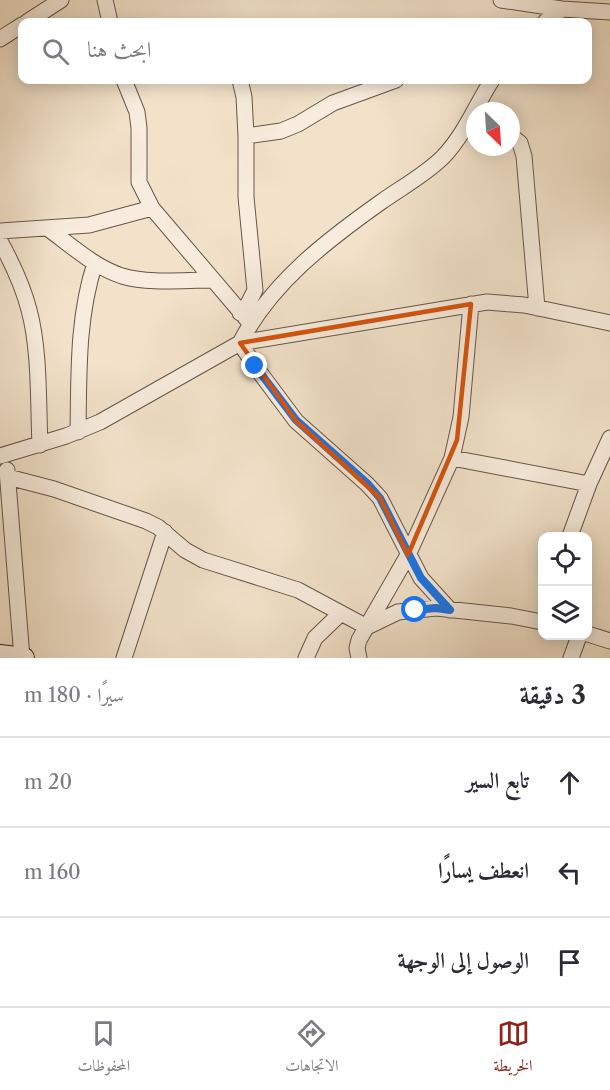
<!DOCTYPE html>
<html lang="ar">
<head>
<meta charset="utf-8">
<style>
	:root { --surface:#fff; --page:#f2f2f3; --text:#2b2b33; --muted:#7c7c81; --line:#e1e1e2; --accent:#8f2418 }
	body { margin:0; font-family:"Libre Caslon Text",Amiri,serif; background:var(--page); color:var(--text); direction:rtl }
	.controls { position:absolute; right:18px; bottom:18px; display:grid; overflow:hidden; border-radius:12px; box-shadow:0 3px 15px #0003 }
	.controls button { width:54px; height:54px; display:grid; place-items:center; padding:0; border:0; border-bottom:2px solid var(--line); background:var(--surface); color:var(--text); font:30px sans-serif }
	.compass { position:absolute; left:466px; top:102px; width:54px; height:54px; border-radius:50%; background:var(--surface); box-shadow:0 3px 15px #0003; rotate:155deg }
	.stop { position:absolute; width:18px; height:18px; margin:-14px; border:4px solid #1a73e8; border-radius:50%; background:#fff }
	.stop.end { background:#1a73e8; border-color:#fff; box-shadow:0 2px 6px #0008 }
	.list { margin:0; padding:0; list-style:none }
	h2 { display:flex; justify-content:space-between; align-items:center; height:78px; margin:0; padding:0 24px; font-size:26px }
	h2 small { font-size:20px; font-weight:400; color:var(--muted) }
	.list li { display:grid; grid-template-columns:39px 1fr auto; gap:18px; align-items:center; box-sizing:border-box; height:90px; padding:0 24px; border-top:2px solid var(--line) }
	.list b { display:block; font-size:22px; white-space:nowrap }
	.list em { font-size:20px; font-style:normal; color:var(--muted) }
	.icon { flex:none; width:33px; height:33px; fill:none; stroke:currentColor; stroke-width:2; stroke-linecap:round; stroke-linejoin:round }
	.map { position:relative; flex:none; width:610px; height:658px; overflow:hidden; direction:ltr }
	.search { position:absolute; background:var(--surface); box-shadow:0 3px 15px #0003; left:18px; right:18px; top:18px; height:66px; display:flex; align-items:center; gap:15px; box-sizing:border-box; padding:0 21px; border-radius:12px; color:var(--muted); font-size:22px }
	.sheet { height:348px; background:var(--surface) }
	nav { display:flex; justify-content:space-around; align-items:center; box-sizing:border-box; height:84px; border-top:2px solid var(--line); background:var(--surface); font-size:16px; color:var(--muted) }
	nav a { display:grid; justify-items:center; gap:3px }
	nav .on { color:var(--accent) }
	.map>svg:first-child { display:block }
	.lines { fill:none; stroke-linecap:round; stroke-linejoin:round }
	.street-casing { stroke:#66564a; stroke-width:17 }
	.secondary-casing { stroke:#372820; stroke-width:22 }
	.street { stroke:#f7ecdd; stroke-width:15 }
	.secondary { stroke:#f7ecdd; stroke-width:20 }
	.route { stroke:#1a73e8; stroke-width:8 }
	.marked { fill:none; stroke:#d6540e; stroke-width:4.5; stroke-linejoin:round }
</style>
</head>
<body>
<div class="map">
<svg width="610" height="658" viewBox="0 0 610 658">
	<rect width="100%" height="100%" fill="#f2e2ca"/>
	<filter id="stains"><feTurbulence type="fractalNoise" baseFrequency=".00333" numOctaves="4"/><feColorMatrix values="0 0 0 0 .2 0 0 0 0 .09 0 0 0 0 .02 0 0 0 .5 -.17"/></filter>
	<radialGradient id="worn" r=".72"><stop offset=".6" stop-color="#630" stop-opacity="0"/><stop offset="1" stop-color="#630" stop-opacity=".3"/></radialGradient>
	<g class="lines">
		<g class="street-casing">
			<path id="street" d="M105,0l5,22
				M501,0l61,9 48,3
				M27,22l34,-22
				M545,22l17,-13
				M0,39l22,-14
				M124,80l13,32 2,16v54l13,26 98,115
				M240,80l4,17 2,39 35,-5 17,-7 35,-21 63,-23
				M511,136l9,7 4,13 13,152
				M47,228c24,17 47,39 75,48 28,8 61,4 90,4
				M0,231l89,-6 63,-17
				M0,241c12,22 23,45 29,69 11,40 9,93 11,135
				M240,313l8,-9 7,-14 -9,-93v-61
				M78,432c1,-57 -1,-114 17,-169
				M0,456l66,-20 34,-14 140,-79 247,-41 37,3 86,18
				M452,458l137,26
				M7,470l15,188
				M8,477l46,12 92,32 12,6 27,23 18,10 95,30 69,37
				M570,536l19,-52 21,-46
				M450,610l-29,-32 -41,-80 -13,-14 -71,-63 -41,-55 -15,-23c31,-60 86,-102 141,-141 21,-15 44,-27 62,-45 22,-23 33,-52 49,-77
				M367,627l31,-15 38,-4 75,8 31,6
				M588,634l22,7
				M124,658l41,-126
				M306,658l9,-20 26,-25
				M359,658l-2,-10 2,-8 49,-85 44,-97 9,-41 10,-113
				M571,658l8,-22"/>
		</g>
		<g class="secondary-casing">
			<path id="secondary" d="M0,655l24,3"/>
		</g>
		<use href="#street" class="street"/>
		<use href="#secondary" class="secondary"/>
	</g>
	<g class="lines">
		<path class="route" d="M255,366l41,54 72,64 12,14 41,80 29,32 -14,-2 -21,2"/>
	</g>
	<path class="marked" d="M471,304l-14,136 -49,115 -28,-57 -84,-77 -56,-78z"/>
	<rect width="100%" height="100%" filter="url(#stains)"/>
	<rect width="100%" height="100%" fill="url(#worn)"/>
</svg>
<div class="controls">
<button><svg class="icon" aria-label="locate" viewBox="0 0 24 24"><circle cx="12" cy="12" r="6"/><path d="M12 2v4M12 18v4M2 12h4M18 12h4"/></svg></button>
<button><svg class="icon" aria-label="layers" viewBox="0 0 24 24"><path d="M12 4l9 5-9 5-9-5zM3 14l9 5 9-5"/></svg></button>
</div>
<svg class="compass" viewBox="-18 -18 36 36"><path d="M0-13l5 13h-10z" fill="#e53935"/><path d="M0 13l5-13h-10z" fill="#7c7c81"/></svg>
<div class="stop" style="left:415px;top:610px"></div>
<div class="stop end" style="left:255px;top:366px"></div>
<div class="search"><svg class="icon" aria-label="search" viewBox="0 0 24 24"><circle cx="10" cy="10" r="6"/><path d="M15 15l6 6"/></svg>ابحث هنا</div>
</div>
<section class="sheet">
<h2>3 دقيقة<small>سيرًا · 180 m</small></h2>
<ul class="list">
<li><svg class="icon" aria-label="ahead" viewBox="0 0 24 24"><path d="M12 20V5M6 11l6-6 6 6"/></svg><div><b>تابع السير</b></div><em>20 m</em></li>
<li><svg class="icon" aria-label="left" viewBox="0 0 24 24"><path d="M17 20v-9H6M10 6l-5 5 5 5"/></svg><div><b>انعطف يسارًا</b></div><em>160 m</em></li>
<li><svg class="icon" aria-label="arrive" viewBox="0 0 24 24"><path d="M6 21V4h12l-3 4 3 4H6"/></svg><div><b>الوصول إلى الوجهة</b></div></li>
</ul>
</section>
<nav>
<a class="on"><svg class="icon" aria-label="map" viewBox="0 0 24 24"><path d="M3 6l6-2 6 2 6-2v14l-6 2-6-2-6 2zM9 4v14M15 6v14"/></svg>الخريطة</a>
<a><svg class="icon" aria-label="directions" viewBox="0 0 24 24"><path d="M12 3l9 9-9 9-9-9zM9 14v-3h6M13 9l2 2-2 2"/></svg>الاتجاهات</a>
<a><svg class="icon" aria-label="saved" viewBox="0 0 24 24"><path d="M7 4h10v16l-5-4-5 4z"/></svg>المحفوظات</a>
</nav>
</body>
</html>
